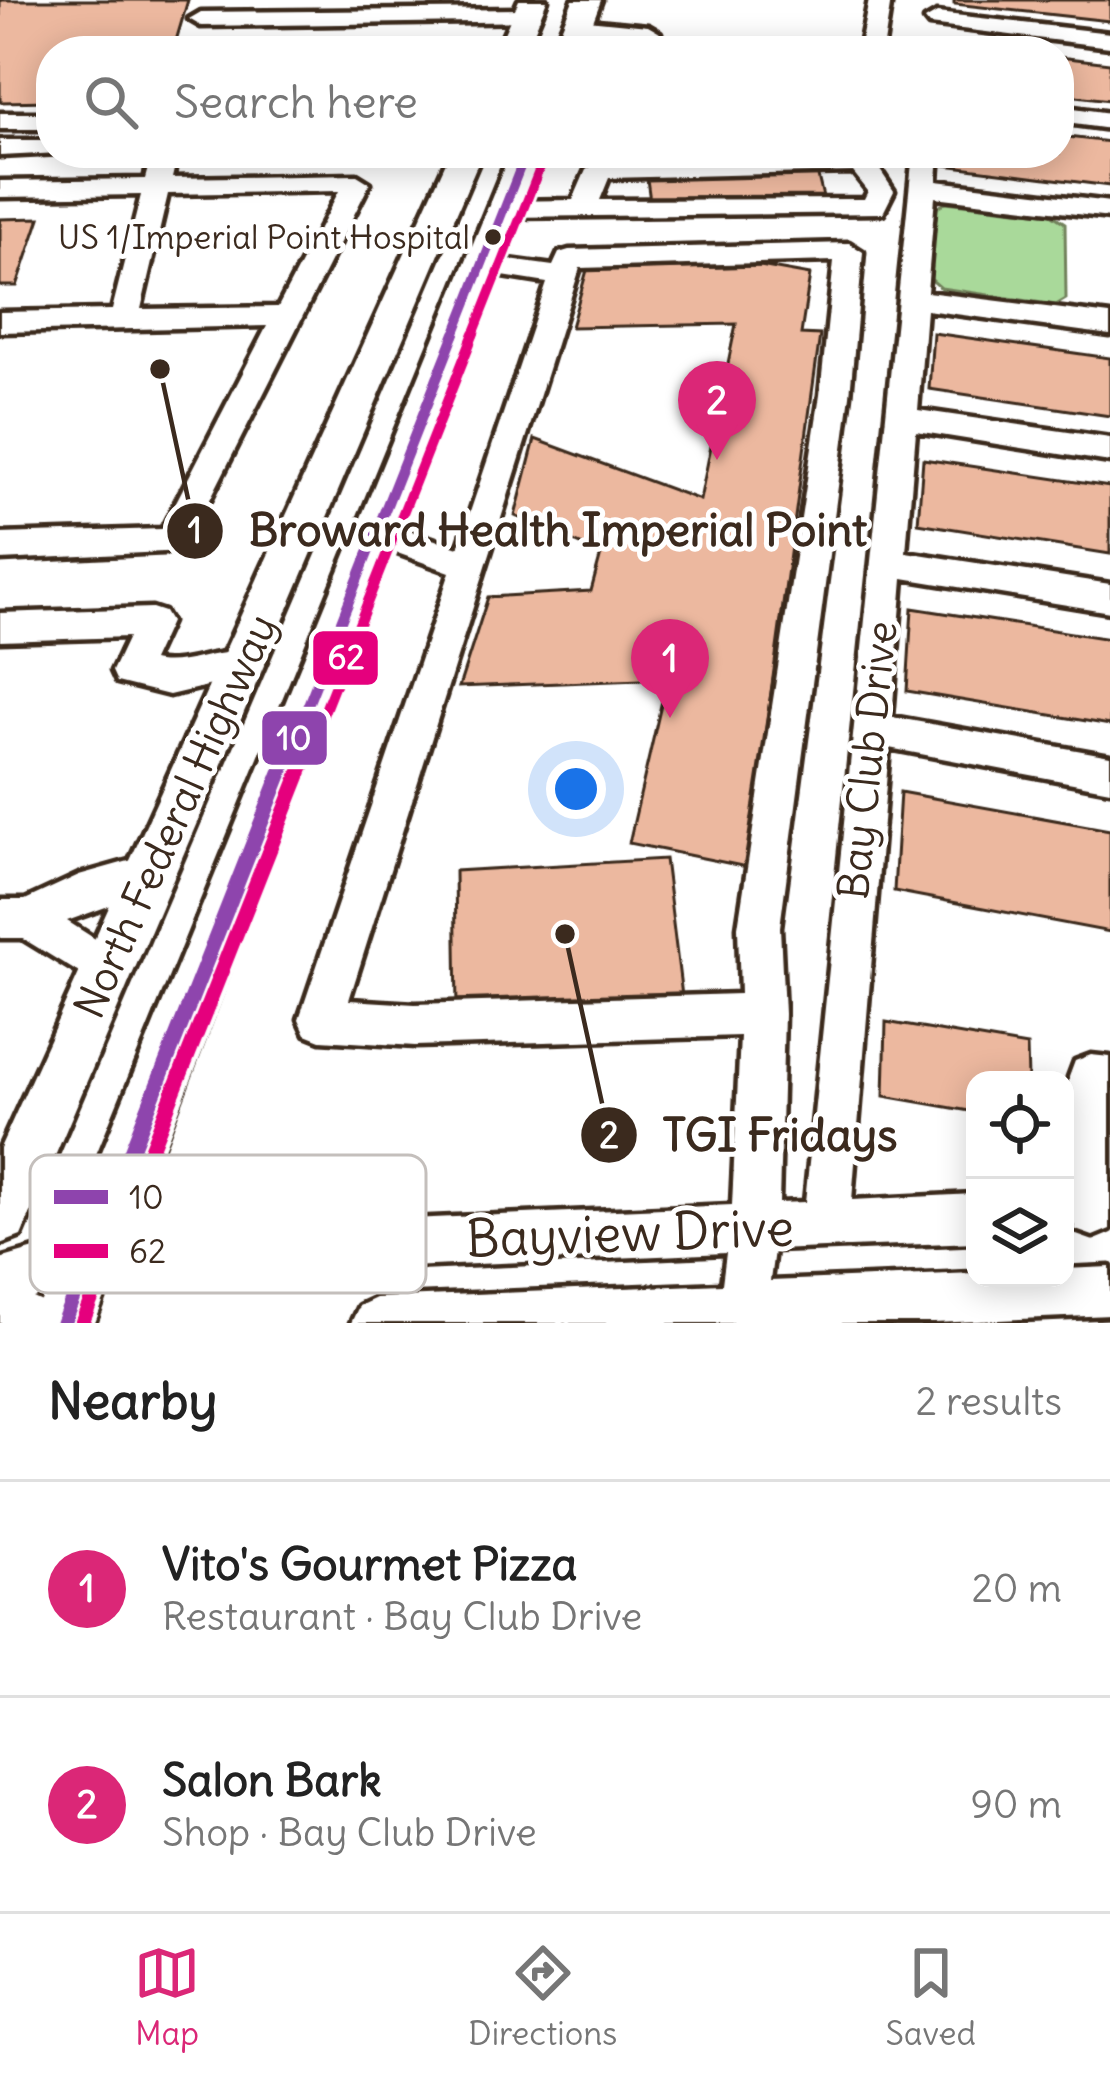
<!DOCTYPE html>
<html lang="en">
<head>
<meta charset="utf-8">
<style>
	:root { --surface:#fff; --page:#f6f6f6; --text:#222; --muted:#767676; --line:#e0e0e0; --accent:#db2777 }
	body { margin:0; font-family:Delius,sans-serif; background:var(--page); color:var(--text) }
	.controls { position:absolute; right:36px; bottom:36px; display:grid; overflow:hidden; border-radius:24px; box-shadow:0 6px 30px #0003 }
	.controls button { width:108px; height:108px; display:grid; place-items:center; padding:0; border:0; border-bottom:3px solid var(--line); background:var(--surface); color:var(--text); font:60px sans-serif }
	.you { position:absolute; left:576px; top:789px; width:42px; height:42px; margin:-30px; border:9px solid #fff; border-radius:50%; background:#1a73e8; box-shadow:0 0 0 18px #1a73e833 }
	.badge { display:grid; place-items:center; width:78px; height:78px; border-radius:50%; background:var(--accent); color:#fff; font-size:39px; font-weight:700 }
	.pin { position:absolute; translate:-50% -99px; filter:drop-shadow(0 3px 6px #0008) }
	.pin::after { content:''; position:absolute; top:63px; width:42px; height:36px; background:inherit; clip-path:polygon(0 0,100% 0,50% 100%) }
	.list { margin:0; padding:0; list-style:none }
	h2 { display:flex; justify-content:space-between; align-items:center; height:156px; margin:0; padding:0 48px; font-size:51px }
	h2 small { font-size:39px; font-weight:400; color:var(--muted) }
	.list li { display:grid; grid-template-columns:78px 1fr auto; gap:36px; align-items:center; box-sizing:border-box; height:216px; padding:0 48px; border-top:3px solid var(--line) }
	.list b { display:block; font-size:45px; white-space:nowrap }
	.list p { margin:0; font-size:39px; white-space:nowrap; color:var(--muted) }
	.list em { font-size:39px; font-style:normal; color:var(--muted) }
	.icon { flex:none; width:66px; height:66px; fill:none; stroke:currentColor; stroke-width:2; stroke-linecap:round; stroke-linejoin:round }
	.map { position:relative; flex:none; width:1110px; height:1323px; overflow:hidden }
	.search { position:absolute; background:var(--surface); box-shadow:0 6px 30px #0003; left:36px; right:36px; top:36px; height:132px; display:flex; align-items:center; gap:30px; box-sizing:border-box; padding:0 42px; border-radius:48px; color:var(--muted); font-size:45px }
	.sheet { height:588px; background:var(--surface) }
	nav { display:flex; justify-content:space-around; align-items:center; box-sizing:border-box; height:168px; border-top:3px solid var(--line); background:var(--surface); font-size:33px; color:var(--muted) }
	nav a { display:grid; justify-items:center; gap:6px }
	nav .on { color:var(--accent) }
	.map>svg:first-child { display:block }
	.green { fill:#a9d99a; stroke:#72825c; stroke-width:3 }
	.building { fill:#ecb89f; stroke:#3b2a1e; stroke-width:3 }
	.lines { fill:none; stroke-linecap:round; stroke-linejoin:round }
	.minor-casing { stroke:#3b2a1e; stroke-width:9 }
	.major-casing { stroke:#3b2a1e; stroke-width:9 }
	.minor { fill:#fff; fill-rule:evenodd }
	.major { fill:#fff; fill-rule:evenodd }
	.bus-1-far2-casing { stroke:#fff; stroke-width:15 }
	.bus-1-far1-casing { stroke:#fff; stroke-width:20 }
	.bus-1-casing { stroke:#fff; stroke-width:24 }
	.bus-2-far2-casing { stroke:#fff; stroke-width:15 }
	.bus-2-far1-casing { stroke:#fff; stroke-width:20 }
	.bus-2-casing { stroke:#fff; stroke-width:24 }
	.bus-1-far2 { stroke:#8e44ad; stroke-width:9 }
	.bus-1-far1 { stroke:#8e44ad; stroke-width:10 }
	.bus-1 { stroke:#8e44ad; stroke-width:15 }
	.bus-2-far2 { stroke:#e5007d; stroke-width:9 }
	.bus-2-far1 { stroke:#e5007d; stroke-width:10 }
	.bus-2 { stroke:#e5007d; stroke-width:15 }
	.bus-dot { fill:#3b2a1e; stroke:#fff; stroke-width:4.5 }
	.labels { text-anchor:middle; stroke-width:10; stroke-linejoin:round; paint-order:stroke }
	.far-bus-label { font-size:33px; fill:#3b2a1e; stroke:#fff; text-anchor:end }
	.street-label { font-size:42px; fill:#3b2a1e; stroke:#fff }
	.near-street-label { font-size:51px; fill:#3b2a1e; stroke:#fff }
	.key { fill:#fff; stroke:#c4bfbc; stroke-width:3 }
	.key-label { font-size:33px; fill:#3b2a1e }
	.leader { fill:none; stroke:#3b2a1e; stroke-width:4.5 }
	.callout-dot { fill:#3b2a1e; stroke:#fff; stroke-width:4.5 }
	.mark-label { font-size:36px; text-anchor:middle; font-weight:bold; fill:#fff }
	.callout-label { font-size:45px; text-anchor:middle; font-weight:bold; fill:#3b2a1e; stroke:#fff; stroke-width:10; stroke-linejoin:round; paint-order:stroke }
	.line-badge { stroke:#fff; stroke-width:4.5 }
	.badge-label { font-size:33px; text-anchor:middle; font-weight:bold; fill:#fff }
</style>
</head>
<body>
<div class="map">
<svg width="1110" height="1323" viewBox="0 0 1110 1323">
	<rect width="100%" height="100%" fill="#fff"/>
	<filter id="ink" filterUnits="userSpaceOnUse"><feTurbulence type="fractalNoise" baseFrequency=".00833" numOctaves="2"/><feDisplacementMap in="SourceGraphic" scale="24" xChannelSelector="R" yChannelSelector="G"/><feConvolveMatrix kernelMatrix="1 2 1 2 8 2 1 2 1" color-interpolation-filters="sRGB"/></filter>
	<g filter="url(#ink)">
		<path class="green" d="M946,202l105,12 14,9 1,76 -10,6 -115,-17 -13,-11 9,-70z"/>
		<path class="building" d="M0,0h188l-15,51h-122v50l-51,1z
			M954,0h156v21l-156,-17z
			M1059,57l51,6v37l-51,-6z
			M1059,136l51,6v44l-166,-21 1,-12h114z
			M816,168l7,29 -173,4 -4,-29z
			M40,218l-23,68h-17v-67z
			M760,266l50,9 -9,59 19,1 -73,532 -118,-24 38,-164 -208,8 29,-90 103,-6 10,-37 -86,-38 20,-77 165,61 36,-176 -165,3 16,-57z
			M933,333l177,25v58l-181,-27z
			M923,459l187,28v67l-192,-31z
			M912,608l198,31v86l-203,-34z
			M900,792l210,38v102l-216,-41z
			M665,859l17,137 -225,14 -2,-139z
			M886,1022l141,24 1,34h-53v32l-91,-16z"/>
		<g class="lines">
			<g class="minor-casing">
				<path id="minor" d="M869,0h22l-8,51h-24z
					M526,9l8,2v10l-333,5 -12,-7 12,-7z
					M937,13l173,20v14l-181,-22 -4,-5z
					M577,19l71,7 12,7 -12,7 -79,-9v-10z
					M1059,106l51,7v16l-51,-7z
					M0,113h51v16h-51z
					M0,140h51v13h9l-60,3z
					M152,153h26l-6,25 185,-3 13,8 -186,368 -184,9v-26l162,-5 105,-203 -267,6v-20l112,-2 29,-115 -141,2v-16l145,-2zM339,191l-61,116 -137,2 27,-115z
					M913,153h26l-2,28 173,21v16l-175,-21 -8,95 183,23v20l-184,-25 -8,100 192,28v24l-194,-31 -10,121 204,32v28l-207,-34 -11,139 218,39v34l-221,-42 -37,452 123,-6v48l-201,8 -4,31 205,-8v5h90v-9l45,-2v48l-176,8h-583l8,-17 17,-8 346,-14 4,-31 -636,28 -57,17 18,8 8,17h-59v-64l90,-26 642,-28 8,-169 -325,10 -94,-6 -15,-6 -7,-15 151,-447 -86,-31 -5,-9 5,-9 12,-4 82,29 89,-265 -76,-12 -4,-6 4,-6 10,-3 72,10 6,-13 10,-3 280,-7 14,9 -13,143 -70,532 4,87 -5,189 26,-1zM834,261l-14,134 -82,532 2,67 -325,10 -66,-4 231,-732z
					M855,156l19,5 20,30 -11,22 -379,4 -14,-8 14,-8 69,-1 13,-30 13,-8zM853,172l15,19 -4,8 -264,1 9,-22z
					M152,608l12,4 6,10 -18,39c34,8 69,-17 102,-6l5,10 -5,10 -85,20 -52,-13 -5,-11 16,-34 -128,4v-28z
					M150,855l14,5 6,13 -6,13 -97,35 55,35 6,14 -6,14 -15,6 -85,-52h-22v-38h25l54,-25z
					M1091,1055l19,2v172l-17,7 -17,-6 -6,-17 -1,-136 6,-16z"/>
			</g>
			<g class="major-casing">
				<path id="major" d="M519,0h28l-21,51h-30z
					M573,0h28l-19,51h-30z
					M450,153h32l-461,1083 -21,8v-96z
					M510,153h32l-448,1170h-62z"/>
			</g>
			<use href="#minor" class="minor"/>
			<use href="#major" class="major"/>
			<g class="bus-1-far2-casing">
				<path id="bus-1-far2" d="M454,336l72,-183"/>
			</g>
			<g class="bus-1-far1-casing">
				<path id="bus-1-far1" d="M283,768l172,-435"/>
			</g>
			<g class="bus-1-casing">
				<path id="bus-1" d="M63,1323l221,-558"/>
			</g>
			<g class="bus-2-far2-casing">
				<path id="bus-2-far2" d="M473,336l70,-176"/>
			</g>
			<g class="bus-2-far1-casing">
				<path id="bus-2-far1" d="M302,768l172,-435"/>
			</g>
			<g class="bus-2-casing">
				<path id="bus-2" d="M82,1323l221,-558"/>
			</g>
			<use href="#bus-1-far2" class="bus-1-far2"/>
			<use href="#bus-1-far1" class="bus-1-far1"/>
			<use href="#bus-1" class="bus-1"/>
			<use href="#bus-2-far2" class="bus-2-far2"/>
			<use href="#bus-2-far1" class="bus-2-far1"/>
			<use href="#bus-2" class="bus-2"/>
		</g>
	</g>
	<circle class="bus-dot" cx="493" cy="237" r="10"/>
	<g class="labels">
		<g class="far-bus-label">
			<text x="470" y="249">US 1/Imperial Point Hospital</text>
		</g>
		<g class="street-label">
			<text transform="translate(867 760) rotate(-84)" y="15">Bay Club Drive</text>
			<text transform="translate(175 816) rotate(-66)" y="15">North Federal Highway</text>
		</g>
		<g class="near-street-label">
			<text transform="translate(630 1233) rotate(-2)" y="18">Bayview Drive</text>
		</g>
	</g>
	<rect x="30" y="1155" width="396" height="138" rx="18" class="key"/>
	<rect x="54" y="1190" width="54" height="14" fill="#8e44ad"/>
	<rect x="54" y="1244" width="54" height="14" fill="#e5007d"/>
	<g class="key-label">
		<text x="129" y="1209">10</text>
		<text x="129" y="1263">62</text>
	</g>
	<path class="leader" d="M160 369L195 531M565 934L609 1135"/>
	<g class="callout-dot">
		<circle cx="160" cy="369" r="12"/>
		<circle cx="565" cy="934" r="12"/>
		<circle cx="195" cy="531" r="30"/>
		<circle cx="609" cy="1135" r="30"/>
	</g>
	<g class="mark-label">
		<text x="195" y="543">1</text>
		<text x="609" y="1148">2</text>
	</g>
	<g class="callout-label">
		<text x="558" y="546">Broward Health Imperial Point</text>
		<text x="780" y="1151">TGI Fridays</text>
	</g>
	<g class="line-badge">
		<rect x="311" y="629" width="69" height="58" rx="12" fill="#e5007d"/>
		<rect x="260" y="709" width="69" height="58" rx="12" fill="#8e44ad"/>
	</g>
	<g class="badge-label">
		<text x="346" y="669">62</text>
		<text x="294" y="750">10</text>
	</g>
</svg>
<div class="controls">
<button><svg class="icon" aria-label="locate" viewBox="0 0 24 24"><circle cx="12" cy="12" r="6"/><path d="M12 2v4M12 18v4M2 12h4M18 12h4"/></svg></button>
<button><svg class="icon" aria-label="layers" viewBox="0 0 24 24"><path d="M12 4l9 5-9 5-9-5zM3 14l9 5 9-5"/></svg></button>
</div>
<div class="you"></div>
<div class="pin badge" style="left:670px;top:718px">1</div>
<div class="pin badge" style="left:717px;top:460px">2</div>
<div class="search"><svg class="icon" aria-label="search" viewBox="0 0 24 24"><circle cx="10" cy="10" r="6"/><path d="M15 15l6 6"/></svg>Search here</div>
</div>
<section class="sheet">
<h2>Nearby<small>2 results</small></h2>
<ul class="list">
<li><span class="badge">1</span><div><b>Vito's Gourmet Pizza</b><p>Restaurant · Bay Club Drive</p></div><em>20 m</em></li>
<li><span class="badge">2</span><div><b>Salon Bark</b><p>Shop · Bay Club Drive</p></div><em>90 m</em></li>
</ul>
</section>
<nav>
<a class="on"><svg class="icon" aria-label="map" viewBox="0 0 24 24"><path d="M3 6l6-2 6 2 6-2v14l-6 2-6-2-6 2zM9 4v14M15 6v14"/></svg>Map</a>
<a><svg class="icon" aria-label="directions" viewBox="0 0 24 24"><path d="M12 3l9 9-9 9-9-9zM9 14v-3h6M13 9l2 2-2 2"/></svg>Directions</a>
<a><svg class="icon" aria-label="saved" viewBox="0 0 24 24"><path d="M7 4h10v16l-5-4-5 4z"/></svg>Saved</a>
</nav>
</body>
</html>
